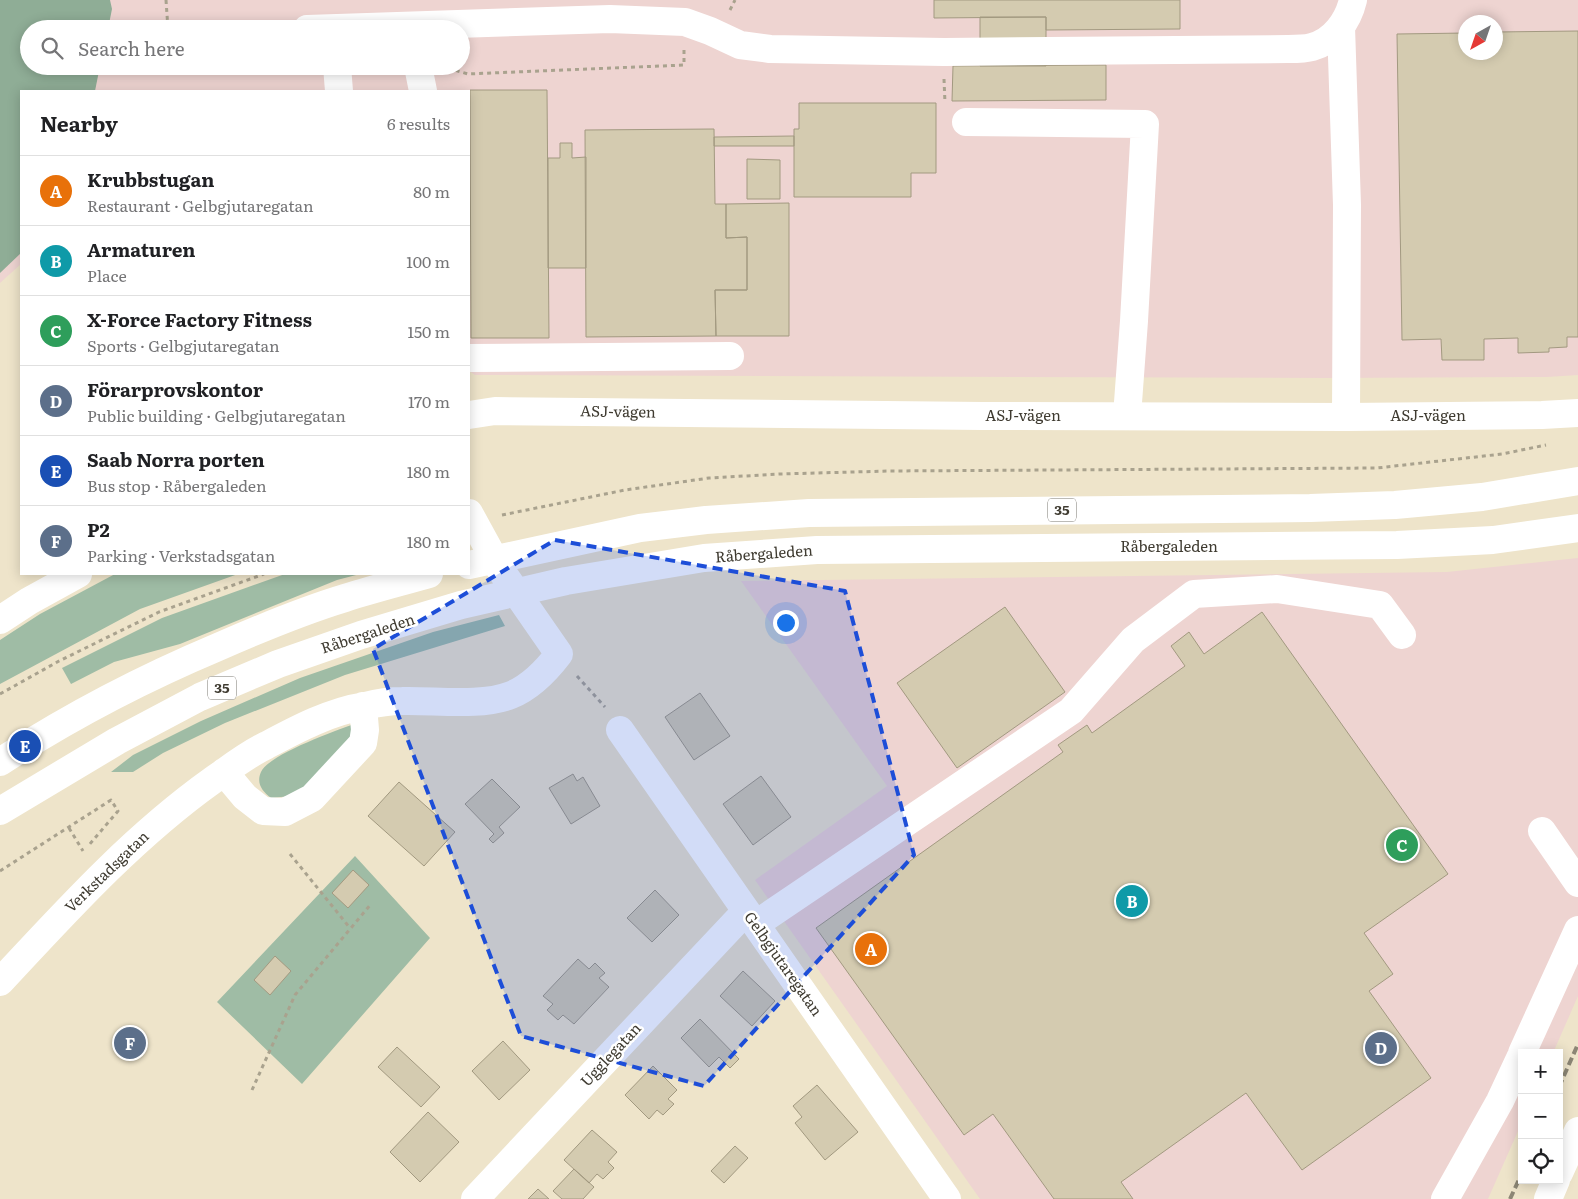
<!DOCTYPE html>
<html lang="en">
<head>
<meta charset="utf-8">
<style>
	:root { --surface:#fff; --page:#f6f6f6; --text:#202124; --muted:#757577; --line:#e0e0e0; --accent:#ea580c }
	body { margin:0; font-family:Literata,serif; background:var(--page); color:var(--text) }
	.controls { position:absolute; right:15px; bottom:15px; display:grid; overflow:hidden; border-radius:0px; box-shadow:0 2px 12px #0003 }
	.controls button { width:45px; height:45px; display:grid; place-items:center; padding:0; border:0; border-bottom:1px solid var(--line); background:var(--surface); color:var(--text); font:25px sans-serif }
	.compass { position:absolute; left:1458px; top:15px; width:45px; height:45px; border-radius:50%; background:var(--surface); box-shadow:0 2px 12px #0003; rotate:220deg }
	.you { position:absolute; left:785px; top:622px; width:18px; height:18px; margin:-12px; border:4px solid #fff; border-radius:50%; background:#1a73e8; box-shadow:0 0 0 8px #1a73e833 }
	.badge { display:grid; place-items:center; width:32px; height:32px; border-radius:50%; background:var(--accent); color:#fff; font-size:16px; font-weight:700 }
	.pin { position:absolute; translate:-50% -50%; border:2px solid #fff; box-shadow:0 1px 5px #0006 }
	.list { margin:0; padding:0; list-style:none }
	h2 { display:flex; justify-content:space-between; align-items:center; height:65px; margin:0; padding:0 20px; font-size:21px }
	h2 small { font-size:16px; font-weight:400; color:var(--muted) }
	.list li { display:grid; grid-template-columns:32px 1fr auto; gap:15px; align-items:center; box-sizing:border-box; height:70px; padding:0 20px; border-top:1px solid var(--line) }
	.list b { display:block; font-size:19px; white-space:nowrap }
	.list p { margin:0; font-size:16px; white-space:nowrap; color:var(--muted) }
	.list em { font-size:16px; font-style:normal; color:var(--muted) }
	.icon { flex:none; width:28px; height:28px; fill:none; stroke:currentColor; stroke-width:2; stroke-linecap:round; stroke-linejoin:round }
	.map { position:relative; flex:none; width:1578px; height:1199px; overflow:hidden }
	.search { position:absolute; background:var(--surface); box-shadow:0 2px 12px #0003; left:20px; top:20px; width:450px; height:55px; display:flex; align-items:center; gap:12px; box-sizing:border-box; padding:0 18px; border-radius:28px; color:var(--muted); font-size:19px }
	.panel { position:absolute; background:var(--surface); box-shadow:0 2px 12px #0003; left:20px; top:90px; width:450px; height:485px; border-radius:0px }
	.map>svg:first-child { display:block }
	.industrial { fill:#eed4d1; fill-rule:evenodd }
	.green { fill:#9fbca5 }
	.forest { fill:#8fad96 }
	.building { fill:#d4cbb0; stroke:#a29980 }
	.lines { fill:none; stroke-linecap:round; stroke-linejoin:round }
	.path { stroke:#a9a28e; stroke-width:3; stroke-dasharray:4 4; stroke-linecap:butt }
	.minor { stroke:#fff; stroke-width:28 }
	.major { stroke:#fff; stroke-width:28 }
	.rail { stroke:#8c8675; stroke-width:4; stroke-dasharray:8 4; stroke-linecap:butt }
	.marked { fill:#1d4ed8; fill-opacity:0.2; stroke:#1d4ed8; stroke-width:4; stroke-dasharray:10 6; stroke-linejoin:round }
	.labels { text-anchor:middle; stroke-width:5; stroke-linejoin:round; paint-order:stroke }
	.shield { fill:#fff; stroke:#79766f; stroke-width:1 }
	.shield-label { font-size:14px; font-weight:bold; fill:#3f3b31 }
	.street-label { font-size:15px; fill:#3f3b31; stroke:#fff }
</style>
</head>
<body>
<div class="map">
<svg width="1578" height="1199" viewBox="0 0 1578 1199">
	<rect width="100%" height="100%" fill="#eee4ca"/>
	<path class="industrial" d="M0,0h1578v375l-31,2 -221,1 -851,-3 -6,-4v-280h-448v173l-21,19zM1466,22h30v30h-30zM29,29h432v37h-432z
		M1578,558v438l-25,57h-31v69l-34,77h-508l-225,-319 132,-94 -146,-205 706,-9z"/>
	<path class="green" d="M115,574h123l-98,35 -140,75v-44l40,-26z
		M285,574h75l-23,6 -157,64 -66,18 -43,22 -9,-16 100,-50z
		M499,615l6,11 -160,49 -120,48 -62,30 -30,19h-22l22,-17 68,-34 99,-43 133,-46z
		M357,723l-2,9 -45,51 -19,13 -20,2c-9,-7 -15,-15 -10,-26 8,-18 77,-42 96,-49z
		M355,856l75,82 -128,146 -85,-82z"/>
	<path class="forest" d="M0,0h110l2,9 -4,20h-79v37h71l-5,25h-74v162l-21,20z"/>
	<path class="building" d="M934,0h246v29l-134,1v-13l-112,1z
		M980,17h66v49h-66z
		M1578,31v306h-11v10l-18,1v4l-31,1v-15l-34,1v21h-42l-1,-21 -39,1 -5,-306 69,-1v19h30v-20z
		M1106,65v35l-154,1 1,-35z
		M470,90h77l2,248h-78z
		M799,103h137v70h-25v24h-117v-68h5z
		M714,129l1,75h11v34l21,-1v53h-32l1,46 -130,1 -1,-207z
		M794,136v10h-80v-9z
		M560,143h12v15l14,-1v111h-38v-110h12z
		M747,159l33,1v39h-33z
		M789,203v133h-73l-1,-46h32v-53l-21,1v-34z
		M1005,607l60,85 -108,76 -60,-85z
		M1262,612l186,262 -84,59 29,41 -24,17 62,87 -129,92 -56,-77 -125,89 12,17h-79l-61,-85 -29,21 -148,-207 247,-176 -5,-7 29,-20 5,8 93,-67 -14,-20 18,-14 15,22z
		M700,693l30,43 -36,24 -29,-43z
		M573,774l4,7 6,-4 17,29 -29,18 -22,-36z
		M761,776l30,41 -38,28 -30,-41z
		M492,779l28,28 -21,20 5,6 -11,10 -4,-4 5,-5 -29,-30z
		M399,782l56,50 -31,34 -56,-50z
		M353,870l16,15 -21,23 -16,-15z
		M655,890l24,25 -27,27 -25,-24z
		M275,956l16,15 -21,24 -16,-15z
		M578,959l11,10 6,-6 10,10 -6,5 10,9 -35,37 -11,-9 -5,5 -11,-10 6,-6 -10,-8z
		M743,971l32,30 -23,25 -32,-30z
		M700,1019l39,40 -9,9 -11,-11 -10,10 -28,-29z
		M503,1041l27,29 -31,30 -27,-29z
		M397,1047l43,40 -19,20 -43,-40z
		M653,1066l24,24 -9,9 6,5 -11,11 -6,-5 -8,9 -24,-24z
		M817,1085l41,47 -33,28 -30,-37 7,-6 -9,-11z
		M428,1112l31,30 -39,40 -30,-30z
		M592,1130l25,22 -9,10 6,6 -11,11 -6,-5 -8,9 -25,-23z
		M735,1146l13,12 -24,25 -13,-12z
		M574,1169l20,18 -11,12h-21l-9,-8z
		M538,1189l11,10h-21z"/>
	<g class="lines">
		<path class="path" d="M166,0l2,29
			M730,10l5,-10
			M448,68l20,6 216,-9v-15
			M944,79l1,24
			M502,515l123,-25 84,-12 71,-4 110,-3 487,-3 125,-14 44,-9
			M577,676l28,31
			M0,694l59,-33 100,-49 105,-38
			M69,828l14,23
			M290,854l60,74
			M0,871l111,-71 7,11 -29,34
			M252,1090l43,-95 76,-91"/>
		<path class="minor" d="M1341,27l6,178 -1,212
			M307,29l303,-10 75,3 25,9 30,14 30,4 174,3 344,-3c8,0 17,0 24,-2 22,-6 36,-26 41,-47
			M337,66l2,25
			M418,66l5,25
			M966,122l179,2 -11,197 -7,95
			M469,358l261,-2
			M469,415l26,-4 488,5 363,1 196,-2 36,-2
			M0,620l29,-19 49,-27
			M620,730l327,469
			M224,772l21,25 18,14 22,1 27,-14 51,-55 2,-13 -2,-24
			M1542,831l36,52
			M756,924l315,-213 62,-71 61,-46 83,-5 103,16 22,30
			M0,982c67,-72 133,-145 213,-202 17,-12 35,-26 54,-35 30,-16 64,-34 98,-39 12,-3 25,-5 37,-5 33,-1 78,6 109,-6 20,-8 35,-24 48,-41l-61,-88 -29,-53
			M1522,1053l56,-123
			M1559,1173l19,-42
			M475,1199l271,-288
			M1445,1199l55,-98 22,-47
			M1548,1199l8,-19"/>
		<path class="major" d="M469,565l171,-37 66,-8 103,-7 501,-5 85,-3 87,-8 96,-16
			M0,762c69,-45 142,-83 218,-115 41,-18 84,-36 127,-49 28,-9 56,-16 84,-24
			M0,811l117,-70 83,-44 78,-33 83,-29 100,-30 105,-24 138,-23 113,-8 580,-5 96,-5 85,-12"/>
		<path class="rail" d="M1559,1087l19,-43
			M1510,1199l12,-26"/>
	</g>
	<path class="marked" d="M555,540l290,51 69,264 -210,231 -183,-50 -148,-387z"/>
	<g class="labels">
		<g class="shield">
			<rect x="1048" y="498.5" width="28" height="23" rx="4"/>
			<rect x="208" y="676.5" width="28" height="23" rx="4"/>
		</g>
		<g class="shield-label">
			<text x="1062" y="515">35</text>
			<text x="222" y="693">35</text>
		</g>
		<g class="street-label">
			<text transform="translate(618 412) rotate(1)" y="5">ASJ-vägen</text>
			<text x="1023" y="421">ASJ-vägen</text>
			<text x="1428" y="421">ASJ-vägen</text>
			<text x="1169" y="552">Råbergaleden</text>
			<text transform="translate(764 554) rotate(-4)" y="5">Råbergaleden</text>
			<text transform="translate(368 634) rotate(-18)" y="5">Råbergaleden</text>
			<text transform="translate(107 872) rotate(-44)" y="5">Verkstadsgatan</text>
			<text transform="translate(783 964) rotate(55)" y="5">Gelbgjutaregatan</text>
			<text transform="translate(611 1055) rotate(-47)" y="5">Ugglegatan</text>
		</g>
	</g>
</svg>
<div class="controls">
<button>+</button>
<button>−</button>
<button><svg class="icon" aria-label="locate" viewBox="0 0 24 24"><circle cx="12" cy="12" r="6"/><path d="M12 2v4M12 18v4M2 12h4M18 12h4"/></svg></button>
</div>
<svg class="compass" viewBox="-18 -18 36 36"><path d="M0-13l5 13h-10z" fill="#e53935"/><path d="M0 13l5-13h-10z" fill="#757577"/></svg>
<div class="you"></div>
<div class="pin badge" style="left:871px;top:949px;background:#e8710a">A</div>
<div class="pin badge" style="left:1132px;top:901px;background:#0f9aa8">B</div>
<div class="pin badge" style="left:1402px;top:845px;background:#2e9e5b">C</div>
<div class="pin badge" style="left:1381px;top:1048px;background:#5c6f8a">D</div>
<div class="pin badge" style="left:25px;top:746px;background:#1a4fb4">E</div>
<div class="pin badge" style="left:130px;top:1043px;background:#5c6f8a">F</div>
<div class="search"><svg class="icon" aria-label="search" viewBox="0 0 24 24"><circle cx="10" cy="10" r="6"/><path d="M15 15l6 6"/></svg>Search here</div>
<section class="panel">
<h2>Nearby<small>6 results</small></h2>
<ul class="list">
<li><span class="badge" style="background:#e8710a">A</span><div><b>Krubbstugan</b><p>Restaurant · Gelbgjutaregatan</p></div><em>80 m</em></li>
<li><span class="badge" style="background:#0f9aa8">B</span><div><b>Armaturen</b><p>Place</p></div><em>100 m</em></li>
<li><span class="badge" style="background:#2e9e5b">C</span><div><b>X-Force Factory Fitness</b><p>Sports · Gelbgjutaregatan</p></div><em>150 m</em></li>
<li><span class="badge" style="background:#5c6f8a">D</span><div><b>Förarprovskontor</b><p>Public building · Gelbgjutaregatan</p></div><em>170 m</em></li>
<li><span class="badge" style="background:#1a4fb4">E</span><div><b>Saab Norra porten</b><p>Bus stop · Råbergaleden</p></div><em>180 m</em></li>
<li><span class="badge" style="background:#5c6f8a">F</span><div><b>P2</b><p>Parking · Verkstadsgatan</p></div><em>180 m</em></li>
</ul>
</section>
</div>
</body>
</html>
